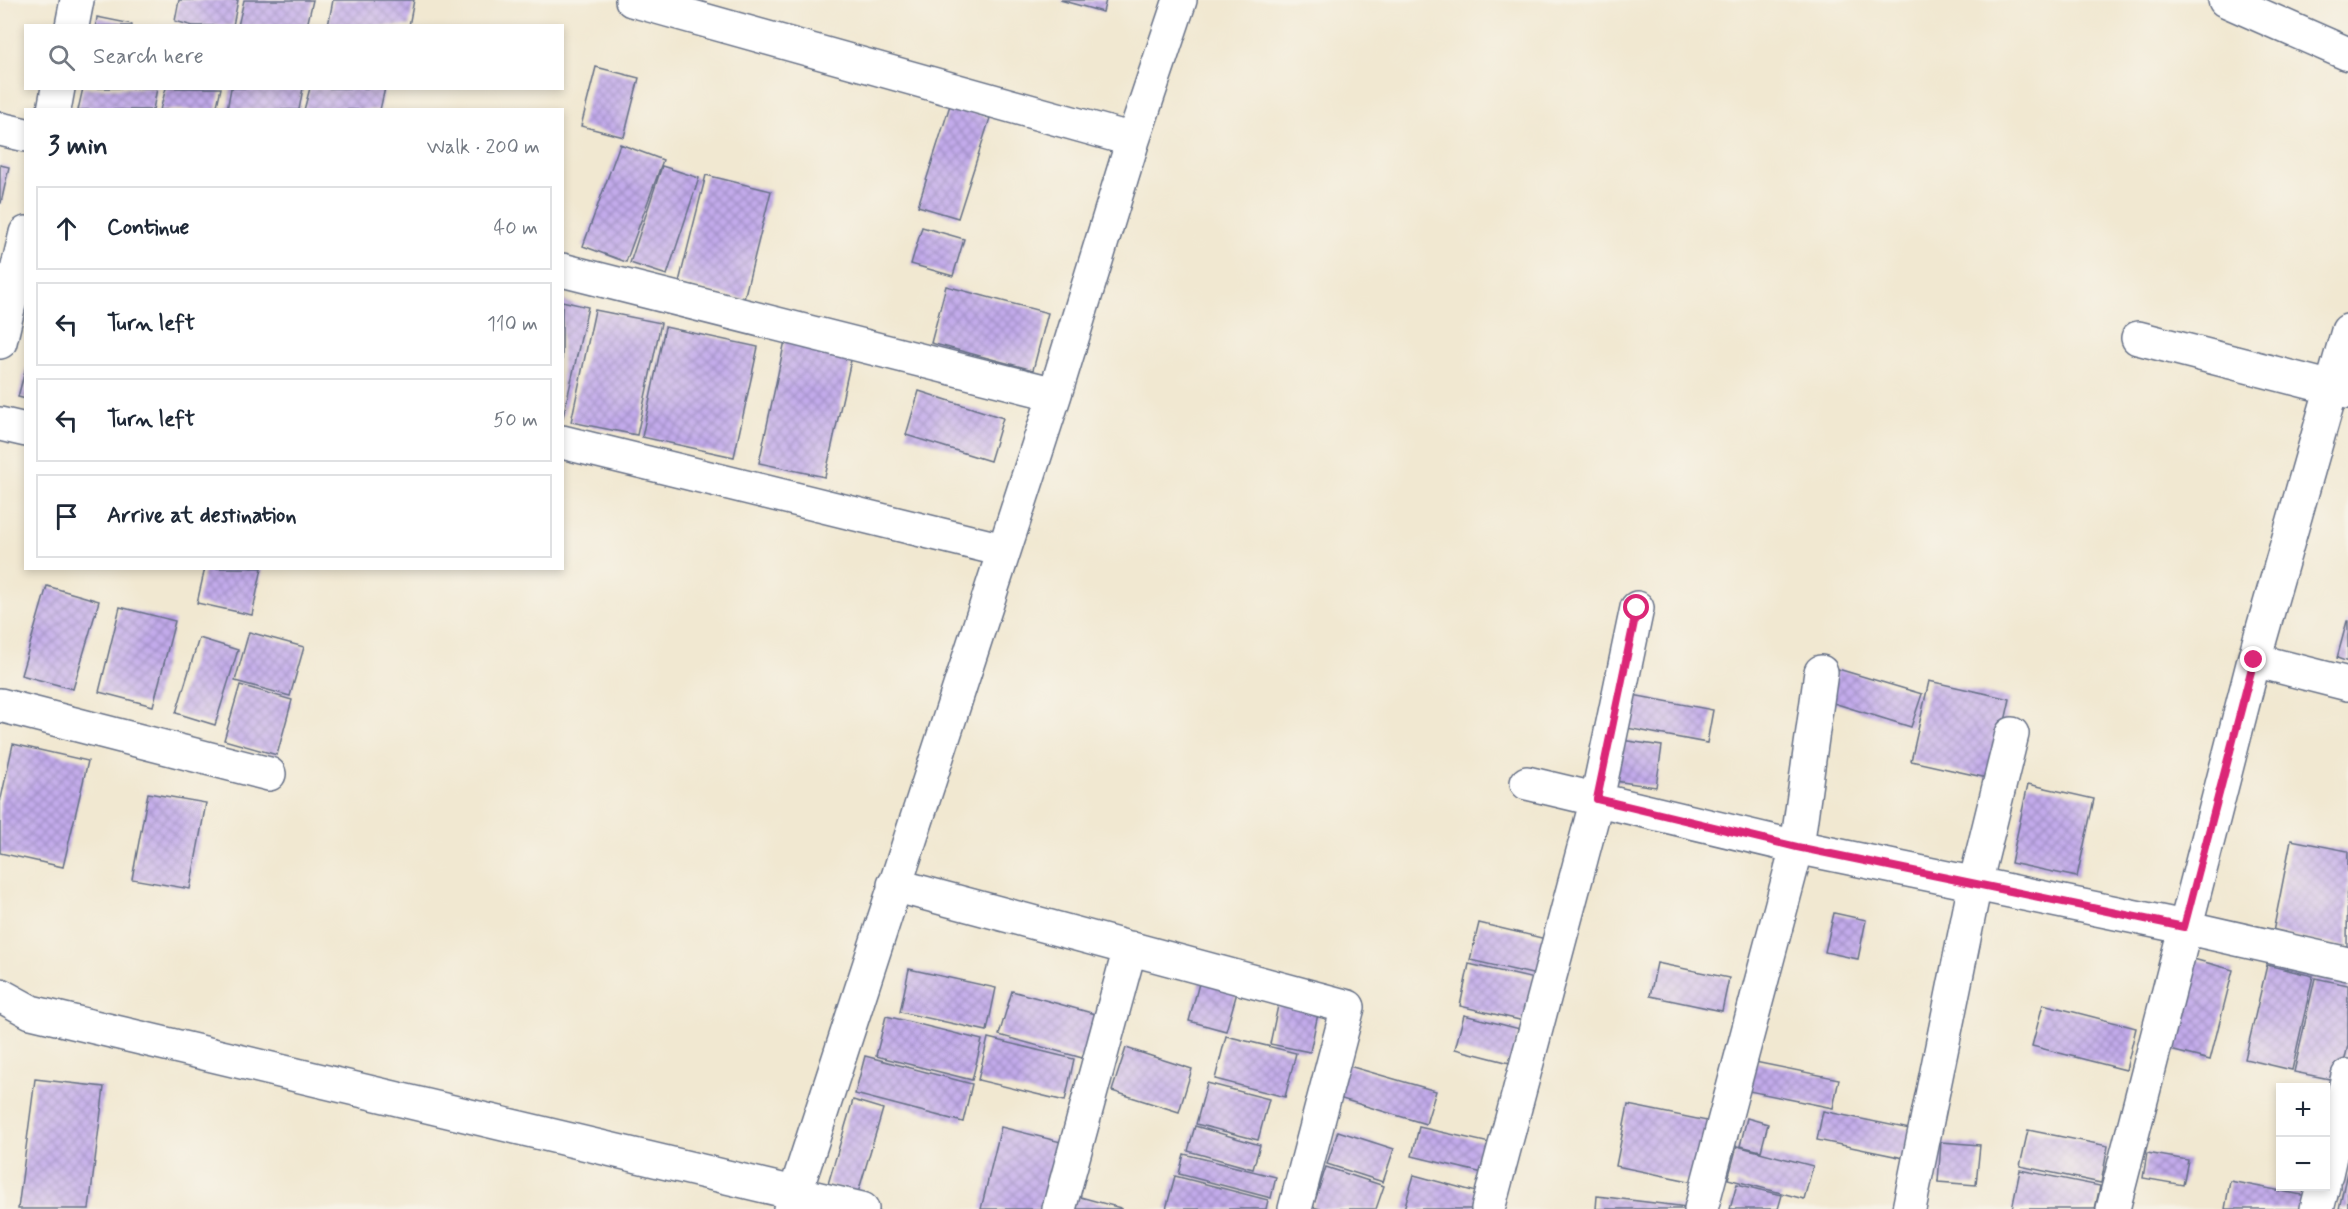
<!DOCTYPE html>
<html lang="en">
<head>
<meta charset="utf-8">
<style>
	:root { --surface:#fff; --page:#f6f6f7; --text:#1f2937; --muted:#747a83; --line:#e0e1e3 }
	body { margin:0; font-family:Mynerve,sans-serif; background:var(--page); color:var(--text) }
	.controls { position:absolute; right:18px; bottom:18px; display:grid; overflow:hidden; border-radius:0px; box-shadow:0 3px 9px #0003 }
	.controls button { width:54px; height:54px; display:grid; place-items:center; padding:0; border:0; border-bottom:2px solid var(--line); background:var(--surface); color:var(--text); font:30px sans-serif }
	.stop { position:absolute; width:18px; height:18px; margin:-14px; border:4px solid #db2777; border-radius:50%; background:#fff }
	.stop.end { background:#db2777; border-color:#fff; box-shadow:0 2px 6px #0008 }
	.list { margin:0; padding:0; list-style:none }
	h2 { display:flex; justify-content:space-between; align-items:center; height:78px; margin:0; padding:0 24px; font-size:26px }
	h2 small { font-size:20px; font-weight:400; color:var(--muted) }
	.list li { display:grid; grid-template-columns:39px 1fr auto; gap:18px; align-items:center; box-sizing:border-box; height:84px; margin:0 12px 12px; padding:0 12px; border:2px solid var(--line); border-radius:0px }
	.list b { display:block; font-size:22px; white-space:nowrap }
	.list em { font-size:20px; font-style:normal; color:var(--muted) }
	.icon { flex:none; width:33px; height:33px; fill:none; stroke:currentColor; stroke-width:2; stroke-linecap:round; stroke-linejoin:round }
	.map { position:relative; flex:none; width:2348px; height:1209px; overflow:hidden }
	.search { position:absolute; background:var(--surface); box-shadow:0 3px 9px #0003; left:24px; top:24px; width:540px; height:66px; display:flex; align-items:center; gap:15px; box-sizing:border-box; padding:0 21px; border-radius:0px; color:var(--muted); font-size:22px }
	.panel { position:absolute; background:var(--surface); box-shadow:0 3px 9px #0003; left:24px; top:108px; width:540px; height:462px; border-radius:0px }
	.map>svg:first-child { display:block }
	.building { fill:url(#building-cross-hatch) }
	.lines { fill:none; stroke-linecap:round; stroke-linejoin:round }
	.minor-casing { stroke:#667086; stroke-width:36 }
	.minor { stroke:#fff; stroke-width:33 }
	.route { stroke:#db2777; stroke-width:8 }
</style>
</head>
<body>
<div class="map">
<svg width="2348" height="1209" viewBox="0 0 2348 1209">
	<defs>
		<pattern id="building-cross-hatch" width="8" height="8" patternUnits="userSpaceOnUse" patternTransform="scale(1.5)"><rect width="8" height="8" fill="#c3abeb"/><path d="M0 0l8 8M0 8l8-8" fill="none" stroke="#9e8cc2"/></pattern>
	</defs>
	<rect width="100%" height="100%" fill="#f7f3e8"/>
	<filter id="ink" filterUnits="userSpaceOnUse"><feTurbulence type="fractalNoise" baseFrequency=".0167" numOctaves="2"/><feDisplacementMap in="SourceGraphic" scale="12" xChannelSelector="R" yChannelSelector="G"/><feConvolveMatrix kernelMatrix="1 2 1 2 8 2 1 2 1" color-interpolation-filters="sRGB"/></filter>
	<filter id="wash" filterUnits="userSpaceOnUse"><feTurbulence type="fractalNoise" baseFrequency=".008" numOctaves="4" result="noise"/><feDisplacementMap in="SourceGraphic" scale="24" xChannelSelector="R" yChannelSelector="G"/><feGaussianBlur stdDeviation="1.35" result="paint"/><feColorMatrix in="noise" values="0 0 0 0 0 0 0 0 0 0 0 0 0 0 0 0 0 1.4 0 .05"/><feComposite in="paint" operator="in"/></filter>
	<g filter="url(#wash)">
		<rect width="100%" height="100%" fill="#f1e8d1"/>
		<g id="blocks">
			<path class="building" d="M179,0h59l-5,26h-40l-18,-5z
				M244,0h69l-6,26h-69z
				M333,0h81l-5,26h-81z
				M1060,0h46l-3,12z
				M97,17l35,7v2h-36z
				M596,67l43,11 -15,59 -43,-11z
				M83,88h74l-4,22h-75z
				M166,88h55l-5,22h-56z
				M231,88h72l-4,22h-72z
				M310,88h75l-5,22h-76z
				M950,105l40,13 -32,100 -40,-12z
				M620,144l43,16 -37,102 -43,-16z
				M0,165l9,2 -8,36h-1z
				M662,166l37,12 -32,97 -37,-12z
				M706,175l65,16 -27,108 -65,-17z
				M922,227l42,12 -11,37 -42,-12z
				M946,286l102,27 -15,57 -102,-27z
				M562,301l26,6 -25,110 -1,-1z
				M595,310l66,13 -24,112 -66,-13z
				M665,327l93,20 -24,110 -92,-20z
				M786,336l67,15 -28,126 -66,-14z
				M26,367v32l-8,-2z
				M919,391l84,27 -13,43 -84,-26z
				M205,568h57l-10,47 -55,-12z
				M47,586l52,15 -26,88 -52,-14z
				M120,607l55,14 -22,85 -54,-14z
				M2347,621h1v41l-11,-4z
				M249,632l55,15 -14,49 -55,-15z
				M199,638l39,12 -23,75 -39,-12z
				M1838,669l84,25 -11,33 -84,-26z
				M1929,681l81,18 -18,80 -81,-18z
				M240,685l52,15 -15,55 -53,-15z
				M1622,693l91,17 -6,33 -91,-17z
				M1621,740l41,6 -6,41 -41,-6z
				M13,744l75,17 -25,106 -63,-14v-50z
				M2028,784l66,15 -17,78 -66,-14z
				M148,793l58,10 -16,86 -58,-10z
				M2291,840l57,11 -1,96 -74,-15z
				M1834,913l32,7 -8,39 -33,-7z
				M1479,923l71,17 -9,36 -71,-16z
				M2190,958l43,12 -23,90 -44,-11z
				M1657,963l72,15 -7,33 -72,-15z
				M1469,964l65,15 -10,42 -64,-15z
				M2267,965l46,11 -21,94 -47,-11z
				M909,969l87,19 -9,43 -87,-19z
				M1202,972l38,10 -14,49 -37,-10z
				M2315,978l33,7v60l-8,36 -46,-9z
				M1012,991l87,24 -13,44 -87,-24z
				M1280,996l40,8 -10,48 -40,-8z
				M2043,1004l93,24 -10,42 -94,-24z
				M1464,1015l56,14 -10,34 -55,-14z
				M886,1016l96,24 -10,40 -96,-24z
				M1226,1036l70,17 -11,44 -70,-18z
				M988,1038l86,21 -9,42 -87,-21z
				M1126,1048l66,21 -13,43 -67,-21z
				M865,1056l107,28 -9,38 -108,-28z
				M1755,1062l84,17 -6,29 -84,-17z
				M1342,1064l94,27 -10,33 -94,-28z
				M35,1079l69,8 -15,122h-71z
				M1207,1083l62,16 -11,41 -62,-16z
				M853,1100l30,9 -25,84 -30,-9z
				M1628,1105l84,17 -13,61 -83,-17z
				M1823,1111l87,18 -6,29 -87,-18z
				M1747,1118l21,6 -7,27 -21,-5z
				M1195,1126l65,19 -7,24 -65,-18z
				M1001,1127l64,16 -17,66h-67z
				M1419,1127l71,16 -7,30 -71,-17z
				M2028,1130l80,16 -7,37 -81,-17z
				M1338,1131l56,18 -11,33 -56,-18z
				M1941,1142l39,3 -4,40 -38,-3z
				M1737,1146l76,20 -9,33 -76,-20z
				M2147,1153l41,7 -5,25 -40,-7z
				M1184,1154l92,23 -5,21 -92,-24z
				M1326,1167l58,19 -8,23h-56l-7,-2z
				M2020,1170l80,16 -5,23h-83z
				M2347,1172l1,37h-9z
				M1414,1175l66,18 -4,16h-72z
				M1175,1176l93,24 -2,9h-100z
				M2230,1181l82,16 -2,12h-85z
				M1737,1184l45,11 -4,14h-48z
				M1073,1195l48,13v1h-52z
				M1597,1196l98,12v1h-99z"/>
		</g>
	</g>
	<g filter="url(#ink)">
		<use href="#blocks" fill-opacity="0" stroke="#667086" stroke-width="1.5"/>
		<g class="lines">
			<g class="minor-casing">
				<path id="minor" d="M632,0l501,140
					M2225,0l123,54
					M72,26l5,-26
					M54,110l4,-22
					M0,129l26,6
					M562,270l493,124
					M2138,338l210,54
					M0,342l26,-109
					M0,424l26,6
					M562,442l441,108
					M2254,660l94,24
					M0,705l269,69
					M1527,783l270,64 387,80 164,37
					M894,885l454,122 -53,202
					M0,995l31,17 831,197
					M2326,1174l22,-98
					M790,1209l265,-815 78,-254 47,-140
					M1059,1209l71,-261
					M1488,1209l109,-410 40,-191
					M1701,1209l96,-362 24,-175
					M1909,1209l66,-325 37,-150
					M2113,1209l141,-549 94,-329
					M2317,1209l6,-23"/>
			</g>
			<use href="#minor" class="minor"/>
		</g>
	</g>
	<g class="lines" filter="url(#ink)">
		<path class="route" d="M1637,608l-40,191 200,48 387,80 70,-267"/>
	</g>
</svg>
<div class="controls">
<button>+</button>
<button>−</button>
</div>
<div class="stop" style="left:1637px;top:608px"></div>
<div class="stop end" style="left:2254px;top:660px"></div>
<div class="search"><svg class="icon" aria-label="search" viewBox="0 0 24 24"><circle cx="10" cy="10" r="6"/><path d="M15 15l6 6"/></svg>Search here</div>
<section class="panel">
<h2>3 min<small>Walk · 200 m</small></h2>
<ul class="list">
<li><svg class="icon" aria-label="ahead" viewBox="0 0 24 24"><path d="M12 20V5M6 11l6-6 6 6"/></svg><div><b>Continue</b></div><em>40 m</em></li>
<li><svg class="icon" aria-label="left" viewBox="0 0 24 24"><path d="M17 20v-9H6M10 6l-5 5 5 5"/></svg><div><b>Turn left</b></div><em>110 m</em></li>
<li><svg class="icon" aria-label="left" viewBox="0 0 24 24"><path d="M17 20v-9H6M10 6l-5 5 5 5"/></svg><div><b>Turn left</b></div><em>50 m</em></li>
<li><svg class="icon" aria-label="arrive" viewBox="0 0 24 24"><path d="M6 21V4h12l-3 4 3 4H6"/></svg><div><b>Arrive at destination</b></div></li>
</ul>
</section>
</div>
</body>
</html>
